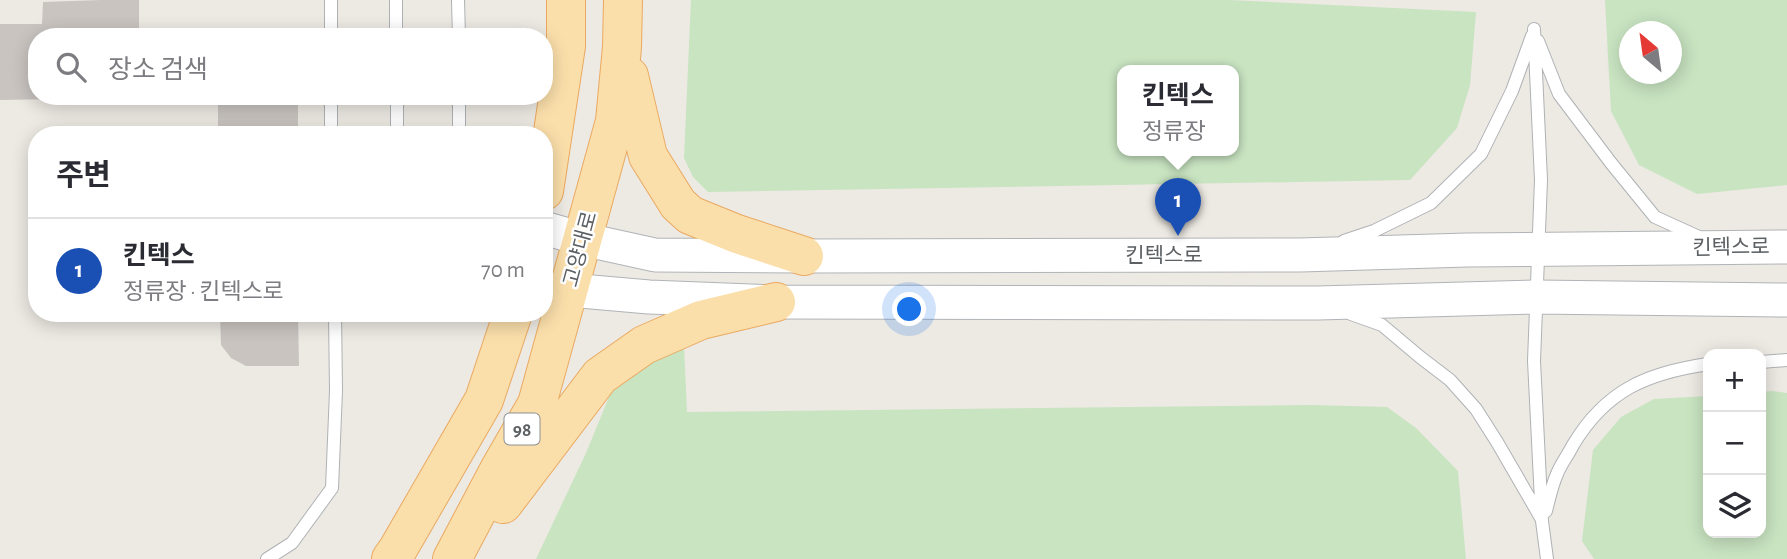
<!DOCTYPE html>
<html lang="ko">
<head>
<meta charset="utf-8">
<style>
	:root { --surface:#fff; --page:#f7f7f7; --text:#2b2b33; --muted:#7c7c81; --line:#e1e1e2; --accent:#111827 }
	body { margin:0; font-family:"Alegreya Sans","Noto Sans KR",sans-serif; background:var(--page); color:var(--text) }
	.controls { position:absolute; right:21px; bottom:21px; display:grid; overflow:hidden; border-radius:14px; box-shadow:0 4px 18px #0003 }
	.controls button { width:63px; height:63px; display:grid; place-items:center; padding:0; border:0; border-bottom:2px solid var(--line); background:var(--surface); color:var(--text); font:35px sans-serif }
	.compass { position:absolute; left:1619px; top:21px; width:63px; height:63px; border-radius:50%; background:var(--surface); box-shadow:0 4px 18px #0003; rotate:331deg }
	.you { position:absolute; left:910px; top:310px; width:24px; height:24px; margin:-18px; border:5px solid #fff; border-radius:50%; background:#1a73e8; box-shadow:0 0 0 10px #1a73e833 }
	.badge { display:grid; place-items:center; width:46px; height:46px; border-radius:50%; background:var(--accent); color:#fff; font-size:23px; font-weight:700 }
	.pin { position:absolute; translate:-50% -58px; filter:drop-shadow(0 2px 4px #0008) }
	.pin::after { content:''; position:absolute; top:37px; width:24px; height:21px; background:inherit; clip-path:polygon(0 0,100% 0,50% 100%) }
	.popup { position:absolute; left:1117px; top:65px; width:122px; height:91px; box-sizing:border-box; display:grid; place-content:center; border-radius:14px; background:var(--surface); filter:drop-shadow(0 2px 5px #0005); font-size:23px; white-space:nowrap; color:var(--muted) }
	.popup b { font-size:26px; color:var(--text) }
	.popup::after { content:''; position:absolute; left:50%; top:100%; margin-left:-14px; border:14px solid transparent; border-top-color:var(--surface) }
	.list { margin:0; padding:0; list-style:none }
	h2 { display:flex; justify-content:space-between; align-items:center; height:91px; margin:0; padding:0 28px; font-size:30px }
	h2 small { font-size:23px; font-weight:400; color:var(--muted) }
	.list li { display:grid; grid-template-columns:46px 1fr auto; gap:21px; align-items:center; box-sizing:border-box; height:105px; padding:0 28px; border-top:2px solid var(--line) }
	.list b { display:block; font-size:26px; white-space:nowrap }
	.list p { margin:0; font-size:23px; white-space:nowrap; color:var(--muted) }
	.list em { font-size:23px; font-style:normal; color:var(--muted) }
	.icon { flex:none; width:38px; height:38px; fill:none; stroke:currentColor; stroke-width:2; stroke-linecap:round; stroke-linejoin:round }
	.map { position:relative; flex:none; width:1787px; height:559px; overflow:hidden }
	.search { position:absolute; background:var(--surface); box-shadow:0 4px 18px #0003; left:28px; top:28px; width:525px; height:77px; display:flex; align-items:center; gap:18px; box-sizing:border-box; padding:0 24px; border-radius:28px; color:var(--muted); font-size:26px }
	.panel { position:absolute; background:var(--surface); box-shadow:0 4px 18px #0003; left:28px; top:126px; width:525px; height:196px; border-radius:28px }
	.map>svg:first-child { display:block }
	.green { fill:#c8e4c1; fill-rule:evenodd }
	.building { fill:#c9c4c0 }
	.lines { fill:none; stroke-linecap:round; stroke-linejoin:round }
	.lane-casing { stroke:#afb2b5; stroke-width:14 }
	.secondary-casing { stroke:#b0b4b8; stroke-width:35 }
	.primary-casing { stroke:#eaa960; stroke-width:40 }
	.lane { stroke:#fff; stroke-width:12 }
	.secondary { stroke:#fff; stroke-width:33 }
	.primary { stroke:#fbdfab; stroke-width:38 }
	.labels { text-anchor:middle; stroke-width:5; stroke-linejoin:round; paint-order:stroke }
	.shield { fill:#fff; stroke:#8d9092; stroke-width:2 }
	.shield-label { font-size:19px; font-weight:bold; fill:#5c6063 }
	.street-label { font-size:21px; fill:#5c6063; stroke:#fff }
</style>
</head>
<body>
<div class="map">
<svg width="1787" height="559" viewBox="0 0 1787 559">
	<rect width="100%" height="100%" fill="#ede9e3"/>
	<path class="green" d="M691,0h538l247,12 -6,73 -13,43 -47,52 -702,12 -15,-15 -9,-19zM1122,70h112v80h-112z
		M1605,0h182v185l-90,9 -58,-29 -28,-54zM1630,32h42v42h-42z
		M684,347l3,65 624,-7 76,2 29,21 42,43 8,88h-930l50,-106 30,-73z
		M1772,391l15,2v166h-193l-12,-18 11,-91 28,-33 33,-18 54,-3v137h53v-141z"/>
	<path class="building" d="M101,0h38v37h-102v59h24v3l-61,1v-76h42l1,-22z
		M218,96h80v39h-80z
		M220,313h78l1,53h-53l-15,-8 -10,-13z"/>
	<g class="lines">
		<g class="lane-casing">
			<path id="lane" d="M396,0v37
				M458,0l1,37
				M1534,29l7,151 -7,181 8,160 5,38
				M331,37v-37
				M1538,41l21,53 52,69 44,54 44,20
				M397,96v39
				M459,96v39
				M331,135v-39
				M1344,241l30,-10 57,-28 50,-49 31,-63 20,-55
				M1351,314l31,11 38,32 30,23 26,29 21,33 44,76
				M1761,362l26,-2
				M1546,511c3,-12 6,-26 11,-37 4,-10 11,-19 16,-29 33,-55 74,-72 135,-81
				M267,559l25,-16 40,-55 4,-97 -1,-78"/>
		</g>
		<g class="secondary-casing">
			<path id="secondary" d="M544,228l38,11 73,16 149,1 496,-1 167,-5 320,-3
				M569,290l80,7 127,5 542,1 218,-6 251,3"/>
		</g>
		<g class="primary-casing">
			<path id="primary" d="M629,76l19,80 30,48 12,11 47,19 67,22
				M544,191l22,-145v-46
				M503,504l97,-128 44,-31 57,-25 75,-18
				M391,559l7,-10 86,-149 29,-87
				M452,559l47,-89 38,-66 78,-283 7,-74 1,-47"/>
		</g>
		<use href="#lane" class="lane"/>
		<use href="#secondary" class="secondary"/>
		<use href="#primary" class="primary"/>
	</g>
	<g class="labels">
		<rect class="shield" x="504.5" y="413.5" width="35" height="31" rx="5"/>
		<g class="shield-label">
			<text x="522" y="436">98</text>
		</g>
		<g class="street-label">
			<text transform="translate(1731 247) rotate(-1)" y="7">킨텍스로</text>
			<text transform="translate(580 249) rotate(-75)" y="7">고양대로</text>
			<text x="1164" y="262">킨텍스로</text>
		</g>
	</g>
</svg>
<div class="controls">
<button>+</button>
<button>−</button>
<button><svg class="icon" aria-label="layers" viewBox="0 0 24 24"><path d="M12 4l9 5-9 5-9-5zM3 14l9 5 9-5"/></svg></button>
</div>
<svg class="compass" viewBox="-18 -18 36 36"><path d="M0-13l5 13h-10z" fill="#e53935"/><path d="M0 13l5-13h-10z" fill="#7c7c81"/></svg>
<div class="you"></div>
<div class="pin badge" style="left:1178px;top:236px;background:#1a4fb4">1</div>
<div class="popup"><b>킨텍스</b>정류장</div>
<div class="search"><svg class="icon" aria-label="search" viewBox="0 0 24 24"><circle cx="10" cy="10" r="6"/><path d="M15 15l6 6"/></svg>장소 검색</div>
<section class="panel">
<h2>주변<small></small></h2>
<ul class="list">
<li><span class="badge" style="background:#1a4fb4">1</span><div><b>킨텍스</b><p>정류장 · 킨텍스로</p></div><em>70 m</em></li>
</ul>
</section>
</div>
</body>
</html>
